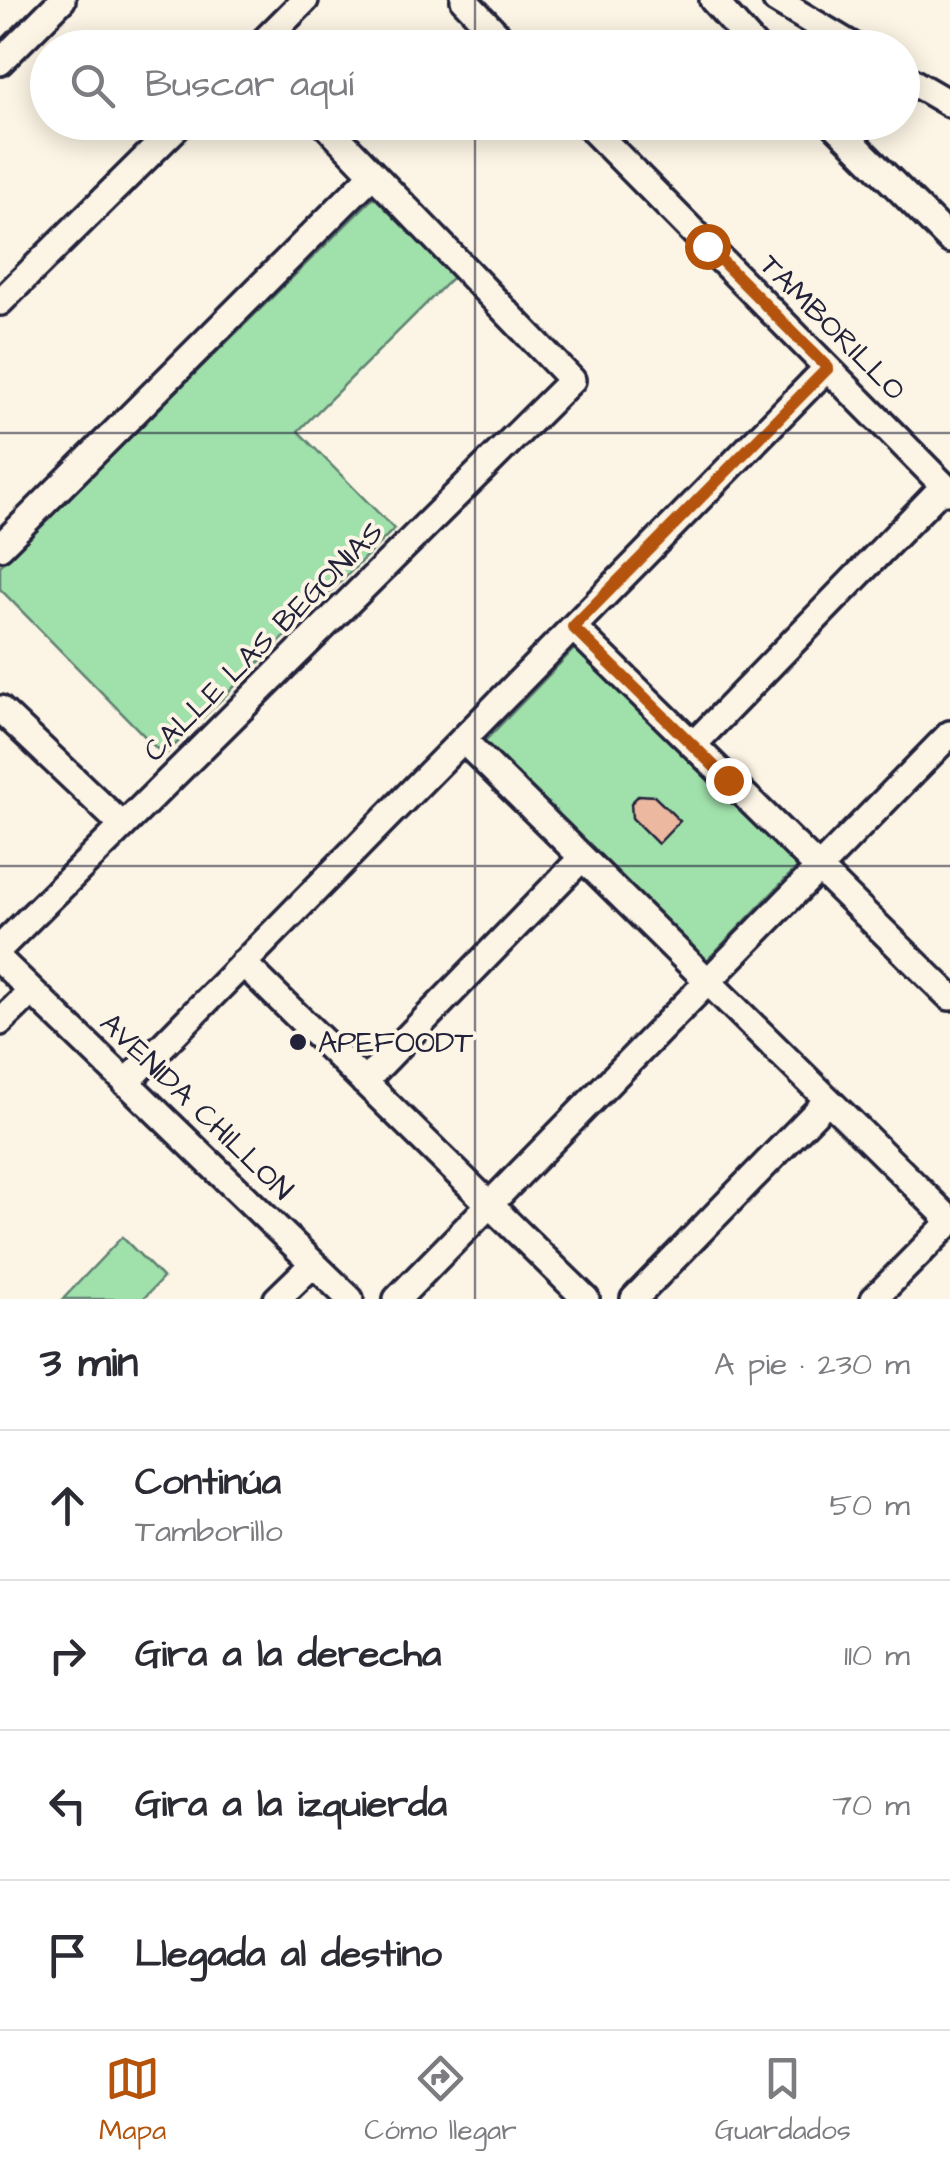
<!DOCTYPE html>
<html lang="es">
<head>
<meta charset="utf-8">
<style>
	:root { --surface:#fff; --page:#f2f2f3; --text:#2b2b33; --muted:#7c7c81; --line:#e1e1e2; --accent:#b45309 }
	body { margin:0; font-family:"Architects Daughter",sans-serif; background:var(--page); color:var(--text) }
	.stop { position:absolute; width:30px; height:30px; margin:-22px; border:8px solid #b45309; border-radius:50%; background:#fff }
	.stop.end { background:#b45309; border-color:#fff; box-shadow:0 2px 10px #0008 }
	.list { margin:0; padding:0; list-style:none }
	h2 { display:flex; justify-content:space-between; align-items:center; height:130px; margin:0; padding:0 40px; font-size:42px }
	h2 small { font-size:32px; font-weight:400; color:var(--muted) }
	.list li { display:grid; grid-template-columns:65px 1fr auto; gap:30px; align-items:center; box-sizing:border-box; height:150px; padding:0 40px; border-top:2px solid var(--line) }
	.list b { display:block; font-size:38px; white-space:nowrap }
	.list p { margin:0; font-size:32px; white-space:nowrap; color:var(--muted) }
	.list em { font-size:32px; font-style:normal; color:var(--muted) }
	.icon { flex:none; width:55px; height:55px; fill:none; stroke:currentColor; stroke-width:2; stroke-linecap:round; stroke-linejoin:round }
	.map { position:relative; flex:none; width:950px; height:1299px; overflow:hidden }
	.search { position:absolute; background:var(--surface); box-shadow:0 5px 25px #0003; left:30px; right:30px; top:30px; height:110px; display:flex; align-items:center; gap:25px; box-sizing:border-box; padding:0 35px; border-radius:55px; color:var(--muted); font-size:38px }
	.sheet { height:730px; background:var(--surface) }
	nav { display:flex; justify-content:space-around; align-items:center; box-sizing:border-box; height:140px; border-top:2px solid var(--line); background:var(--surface); font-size:28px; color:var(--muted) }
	nav a { display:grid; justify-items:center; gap:5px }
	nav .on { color:var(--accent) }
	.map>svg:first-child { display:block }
	.green { fill:#a0e1ab; stroke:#618273; stroke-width:2.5 }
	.building { fill:#ecb89f; stroke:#22223b; stroke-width:2.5 }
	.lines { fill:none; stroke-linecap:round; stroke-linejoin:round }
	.minor-casing { stroke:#22223b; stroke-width:32 }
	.minor { stroke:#fcf5e5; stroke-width:25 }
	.route { stroke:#b45309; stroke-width:12 }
	.grid { fill:none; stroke:#22223b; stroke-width:2.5; stroke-opacity:0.55 }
	.poi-dot { fill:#22223b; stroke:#fcf5e5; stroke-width:4 }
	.labels { text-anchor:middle; stroke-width:8; stroke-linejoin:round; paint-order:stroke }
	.street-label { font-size:30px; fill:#22223b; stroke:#fcf5e5 }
	.poi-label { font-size:30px; fill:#22223b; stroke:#fcf5e5; text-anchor:start }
</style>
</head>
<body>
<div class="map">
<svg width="950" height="1299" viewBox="0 0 950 1299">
	<rect width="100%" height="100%" fill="#fcf5e5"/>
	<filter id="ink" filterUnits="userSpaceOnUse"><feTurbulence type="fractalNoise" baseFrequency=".01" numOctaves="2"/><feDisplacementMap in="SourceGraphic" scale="20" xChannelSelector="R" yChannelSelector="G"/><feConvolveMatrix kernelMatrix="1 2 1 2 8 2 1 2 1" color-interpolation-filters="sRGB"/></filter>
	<g filter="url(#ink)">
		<path class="green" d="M374,197l79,80 -155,154 96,98 -230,227 -164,-167v-23z
			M578,645l221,220 -93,96 -222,-219z
			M122,1237l41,41 -20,21h-80z"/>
		<path class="building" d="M639,795l15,1 26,25 -22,23 -26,-26 -1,-15z"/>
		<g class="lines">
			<g class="minor-casing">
				<path id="minor" d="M464,0l46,48
					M713,0l43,48
					M776,0l80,48
					M257,48l48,-48
					M0,62l62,-62
					M902,76l48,28
					M585,122l365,370
					M832,122l118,118
					M0,302l182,-180
					M0,547l373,-373
					M573,627l377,370
					M0,709l123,117
					M463,740l487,480
					M693,745l251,-259
					M0,948l572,-568 -249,-258
					M0,960l350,339
					M243,963l343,336
					M0,1022l32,-31
					M364,1082l218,-224
					M126,1083l701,-715
					M277,1299l36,-35
					M397,1299l553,-565
					M634,1299l194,-199
					M874,1299l76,-77"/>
			</g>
			<use href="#minor" class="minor"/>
		</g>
	</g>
	<g class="lines" filter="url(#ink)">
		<path class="route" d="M707,246l121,122 -255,259 155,153"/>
	</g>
	<path class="grid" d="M475,0v48M475,122v1177M0,433h950M0,866h950"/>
	<circle class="poi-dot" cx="298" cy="1042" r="10"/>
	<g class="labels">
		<g class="street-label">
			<text transform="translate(833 327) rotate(45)" y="10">TAMBORILLO</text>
			<text transform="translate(263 641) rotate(-45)" y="10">CALLE LAS BEGONIAS</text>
			<text transform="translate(197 1106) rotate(44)" y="10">AVENIDA CHILLON</text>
		</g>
		<g class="poi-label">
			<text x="318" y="1052">APEFOODT</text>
		</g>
	</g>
</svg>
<div class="stop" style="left:707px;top:246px"></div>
<div class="stop end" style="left:728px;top:780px"></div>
<div class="search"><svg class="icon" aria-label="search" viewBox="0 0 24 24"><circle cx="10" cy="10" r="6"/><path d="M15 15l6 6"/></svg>Buscar aquí</div>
</div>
<section class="sheet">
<h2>3 min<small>A pie · 230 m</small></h2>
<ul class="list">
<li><svg class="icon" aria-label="ahead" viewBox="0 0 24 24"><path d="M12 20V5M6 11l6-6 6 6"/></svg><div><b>Continúa</b><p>Tamborillo</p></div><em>50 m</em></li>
<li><svg class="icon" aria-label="right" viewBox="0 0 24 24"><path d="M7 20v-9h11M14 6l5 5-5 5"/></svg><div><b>Gira a la derecha</b></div><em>110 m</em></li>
<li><svg class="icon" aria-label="left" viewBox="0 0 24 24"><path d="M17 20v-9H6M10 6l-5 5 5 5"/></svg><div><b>Gira a la izquierda</b></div><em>70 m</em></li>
<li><svg class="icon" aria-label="arrive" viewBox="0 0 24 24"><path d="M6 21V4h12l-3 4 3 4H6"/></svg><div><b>Llegada al destino</b></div></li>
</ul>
</section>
<nav>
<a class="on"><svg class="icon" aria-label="map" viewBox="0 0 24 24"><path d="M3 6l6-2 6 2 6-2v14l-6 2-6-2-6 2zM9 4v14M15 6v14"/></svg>Mapa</a>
<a><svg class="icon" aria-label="directions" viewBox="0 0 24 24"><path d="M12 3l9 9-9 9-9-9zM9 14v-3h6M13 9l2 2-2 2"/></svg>Cómo llegar</a>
<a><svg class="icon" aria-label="saved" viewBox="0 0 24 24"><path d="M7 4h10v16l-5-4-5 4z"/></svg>Guardados</a>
</nav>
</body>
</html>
